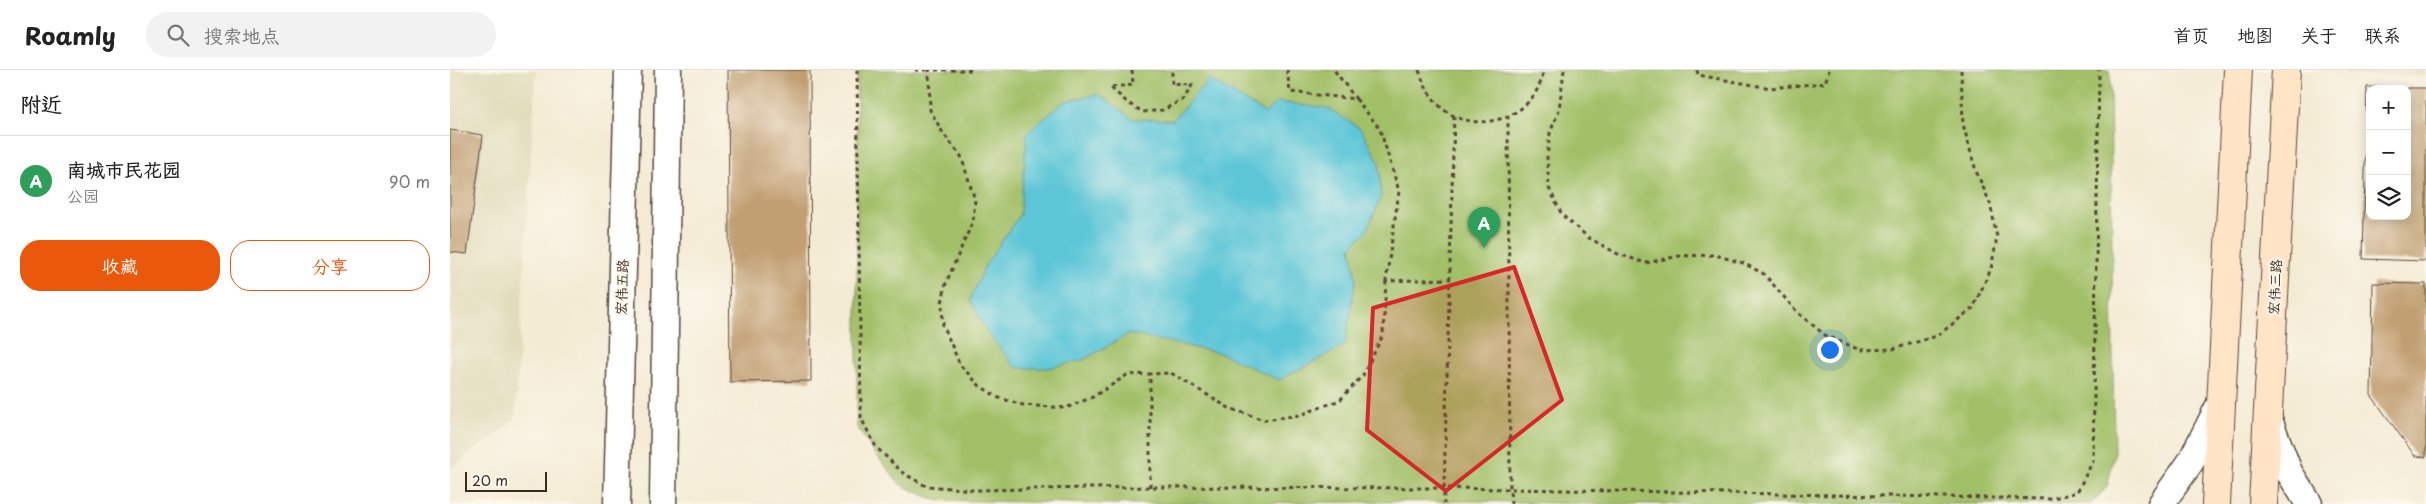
<!DOCTYPE html>
<html lang="zh">
<head>
<meta charset="utf-8">
<style>
	:root { --surface:#fff; --page:#f2f2f2; --text:#222; --muted:#767676; --line:#e0e0e0; --accent:#ea580c }
	body { margin:0; font-family:"Playpen Sans","LXGW WenKai TC",sans-serif; background:var(--page); color:var(--text) }
	.controls { position:absolute; right:15px; top:15px; display:grid; overflow:hidden; border-radius:10px; box-shadow:0 2px 12px #0003 }
	.controls button { width:45px; height:45px; display:grid; place-items:center; padding:0; border:0; border-bottom:1px solid var(--line); background:var(--surface); color:var(--text); font:25px sans-serif }
	.scale { position:absolute; left:15px; bottom:12px; width:82px; box-sizing:border-box; padding-left:5px; border:2px solid #3b2a1e; border-top:0; font-size:14px; line-height:18px; white-space:nowrap; color:#3b2a1e; -webkit-text-stroke:4px #fbf7ec; paint-order:stroke }
	.you { position:absolute; left:1379px; top:279px; width:18px; height:18px; margin:-12px; border:4px solid #fff; border-radius:50%; background:#1a73e8; box-shadow:0 0 0 8px #1a73e833 }
	.badge { display:grid; place-items:center; width:32px; height:32px; border-radius:50%; background:var(--accent); color:#fff; font-size:16px; font-weight:700 }
	.pin { position:absolute; translate:-50% -41px; filter:drop-shadow(0 1px 2px #0008) }
	.pin::after { content:''; position:absolute; top:26px; width:18px; height:15px; background:inherit; clip-path:polygon(0 0,100% 0,50% 100%) }
	.list { margin:0; padding:0; list-style:none }
	h2 { display:flex; justify-content:space-between; align-items:center; height:65px; margin:0; padding:0 20px; font-size:21px }
	h2 small { font-size:16px; font-weight:400; color:var(--muted) }
	.list li { display:grid; grid-template-columns:32px 1fr auto; gap:15px; align-items:center; box-sizing:border-box; height:90px; padding:0 20px; border-top:1px solid var(--line) }
	.list b { display:block; font-size:19px; white-space:nowrap }
	.list p { margin:0; font-size:16px; white-space:nowrap; color:var(--muted) }
	.list em { font-size:16px; font-style:normal; color:var(--muted) }
	.actions { display:flex; gap:10px; padding:15px 20px }
	.actions a { flex:1; padding:11px 0; border:1px solid var(--accent); border-radius:20px; text-align:center; font-size:18px; color:var(--accent) }
	.actions .main { background:var(--accent); color:#fff }
	.icon { flex:none; width:28px; height:28px; fill:none; stroke:currentColor; stroke-width:2; stroke-linecap:round; stroke-linejoin:round }
	.map { position:relative; flex:none; width:1976px; height:434px; overflow:hidden }
	header { display:flex; align-items:center; gap:30px; box-sizing:border-box; height:70px; padding:0 25px; background:var(--surface); border-bottom:1px solid var(--line) }
	header strong { font-size:24px }
	nav { display:flex; gap:28px; margin-inline-start:auto; font-size:18px }
	.search { width:350px; height:45px; background:var(--page); display:flex; align-items:center; gap:12px; box-sizing:border-box; padding:0 18px; border-radius:28px; color:var(--muted); font-size:19px }
	main { display:flex }
	aside { flex:1; background:var(--surface) }
	.map>svg:first-child { display:block }
	.built { fill:#e1dcba }
	.green { fill:#a2c067; stroke:#6e7542 }
	.water { fill:#5cc6d7; stroke:#4c787a }
	.building { fill:#c19f72 }
	.lines { fill:none; stroke-linecap:round; stroke-linejoin:round }
	.tertiary-casing { stroke:#574739; stroke-width:29 }
	.secondary-casing { stroke:#574739; stroke-width:30 }
	.path { stroke:#574739; stroke-width:3; stroke-dasharray:4 4; stroke-linecap:butt }
	.tertiary { stroke:#fff; stroke-width:26 }
	.secondary { stroke:#ffe4c6; stroke-width:28 }
	.marked { fill:#d62828; fill-opacity:0.2; stroke:#d62828; stroke-width:4; stroke-linejoin:round }
	.labels { text-anchor:middle; stroke-width:4; stroke-linejoin:round; paint-order:stroke }
	.street-label { font-size:14px; fill:#3b2a1e; stroke:#fbf7ec }
</style>
</head>
<body>
<header>
<strong>Roamly</strong>
<div class="search"><svg class="icon" aria-label="search" viewBox="0 0 24 24"><circle cx="10" cy="10" r="6"/><path d="M15 15l6 6"/></svg>搜索地点</div>
<nav><a>首页</a><a>地图</a><a>关于</a><a>联系</a></nav>
</header>
<main>
<aside>
<h2>附近<small></small></h2>
<ul class="list">
<li><span class="badge" style="background:#2e9e5b">A</span><div><b>南城市民花园</b><p>公园</p></div><em>90 m</em></li>
</ul>
<div class="actions"><a class="main">收藏</a><a>分享</a></div>
</aside>
<div class="map">
<svg width="1976" height="434" viewBox="0 0 1976 434">
	<rect width="100%" height="100%" fill="#fbf7ec"/>
	<filter id="ink" filterUnits="userSpaceOnUse"><feTurbulence type="fractalNoise" baseFrequency=".02" numOctaves="2"/><feDisplacementMap in="SourceGraphic" scale="10" xChannelSelector="R" yChannelSelector="G"/><feConvolveMatrix kernelMatrix="1 2 1 2 8 2 1 2 1" color-interpolation-filters="sRGB"/></filter>
	<filter id="wash" filterUnits="userSpaceOnUse"><feTurbulence type="fractalNoise" baseFrequency=".0096" numOctaves="4" result="noise"/><feDisplacementMap in="SourceGraphic" scale="20" xChannelSelector="R" yChannelSelector="G"/><feGaussianBlur stdDeviation="1.12" result="paint"/><feColorMatrix in="noise" values="0 0 0 0 0 0 0 0 0 0 0 0 0 0 0 0 0 1.4 0 .05"/><feComposite in="paint" operator="in"/></filter>
	<g filter="url(#wash)">
		<rect width="100%" height="100%" fill="#f4ebd4"/>
		<path class="built" d="M0,0h86l-21,349 -65,50z
			M1896,0h80v6l-80,-1z"/>
		<path class="green" d="M407,0h1253l4,386 -7,31 -16,17h-499l-114,-3 -365,3 -178,-4 -34,-15 -25,-30 -19,-28z"/>
		<path class="water" d="M759,9l56,34 12,-11 51,6 33,21 18,33 2,35 -14,34 -16,16 5,31 -11,67 -66,35 -59,-27 -91,-19 -46,26 -35,8h-32l-27,-33 -19,-35 16,-36 34,-49 7,-82 38,-32 34,-7 34,25 40,1z"/>
		<g id="blocks">
			<path class="building" d="M278,0h82l1,311 -81,1z
				M1917,17h14l-11,2v127h37v-128h19v173l-63,-2z
				M0,60l33,5 -16,119 -17,-2z
				M1923,213l53,1v173l-11,-1 -44,-61z"/>
		</g>
	</g>
	<g filter="url(#ink)">
		<use href="#blocks" fill-opacity="0" stroke="#574739" stroke-width="1"/>
		<g class="lines">
			<g class="tertiary-casing">
				<path id="tertiary" d="M1818,347l21,55 20,32
					M167,434l11,-434
					M213,434l5,-434
					M1711,434l29,-41 31,-61"/>
			</g>
			<g class="secondary-casing">
				<path id="secondary" d="M1766,434l22,-434
					M1813,434l23,-434"/>
			</g>
			<path class="path" d="M407,0l4,348 15,29 27,26 23,13 48,4 176,-3 294,1v16
				M465,0h14
				M521,0h-42l1,40 13,23 18,23 14,44 -2,21 -27,62 -4,20 1,22 17,40 20,21 19,12 24,7 43,3 27,-11 34,-22 44,-2 58,35 35,12 36,-5 40,-15 23,-25 20,-40 3,-54
				M682,0l1,15 -23,2 18,16 15,9 20,-2 21,-11 8,-14 -20,-1v-14
				M837,0l3,22 66,7 -22,-29
				M969,0c4,13 9,23 18,33 27,31 83,22 101,-15 3,-5 4,-12 6,-18
				M1114,0l-5,40 -9,23 -3,24 2,31 13,27 27,23 29,16 28,9 33,-7 36,-1 28,8 21,11 34,39 27,22 35,15 33,-1 44,-13 36,-28 18,-39 6,-32 -7,-34 -14,-32 -13,-47 -2,-54
				M1247,0l1,5 72,13 55,-5 4,-13
				M906,29l24,30 19,62 -13,90 65,-2
				M1004,46l-10,372 66,1 -2,-372
				M700,417v-114
				M1061,434l-1,-15 540,10 27,-7 16,-31 6,-391"/>
			<use href="#tertiary" class="tertiary"/>
			<use href="#secondary" class="secondary"/>
		</g>
	</g>
	<path class="marked" d="M1064,197l48,133 -116,91 -79,-61 6,-122z"/>
	<g class="labels">
		<g class="street-label">
			<text transform="translate(172 217) rotate(-88)" y="5">宏伟五路</text>
			<text transform="translate(1825 217) rotate(-87)" y="5">宏伟三路</text>
		</g>
	</g>
</svg>
<div class="controls">
<button>+</button>
<button>−</button>
<button><svg class="icon" aria-label="layers" viewBox="0 0 24 24"><path d="M12 4l9 5-9 5-9-5zM3 14l9 5 9-5"/></svg></button>
</div>
<div class="scale">20 m</div>
<div class="you"></div>
<div class="pin badge" style="left:1034px;top:178px;background:#2e9e5b">A</div>
</div>
</main>
</body>
</html>
